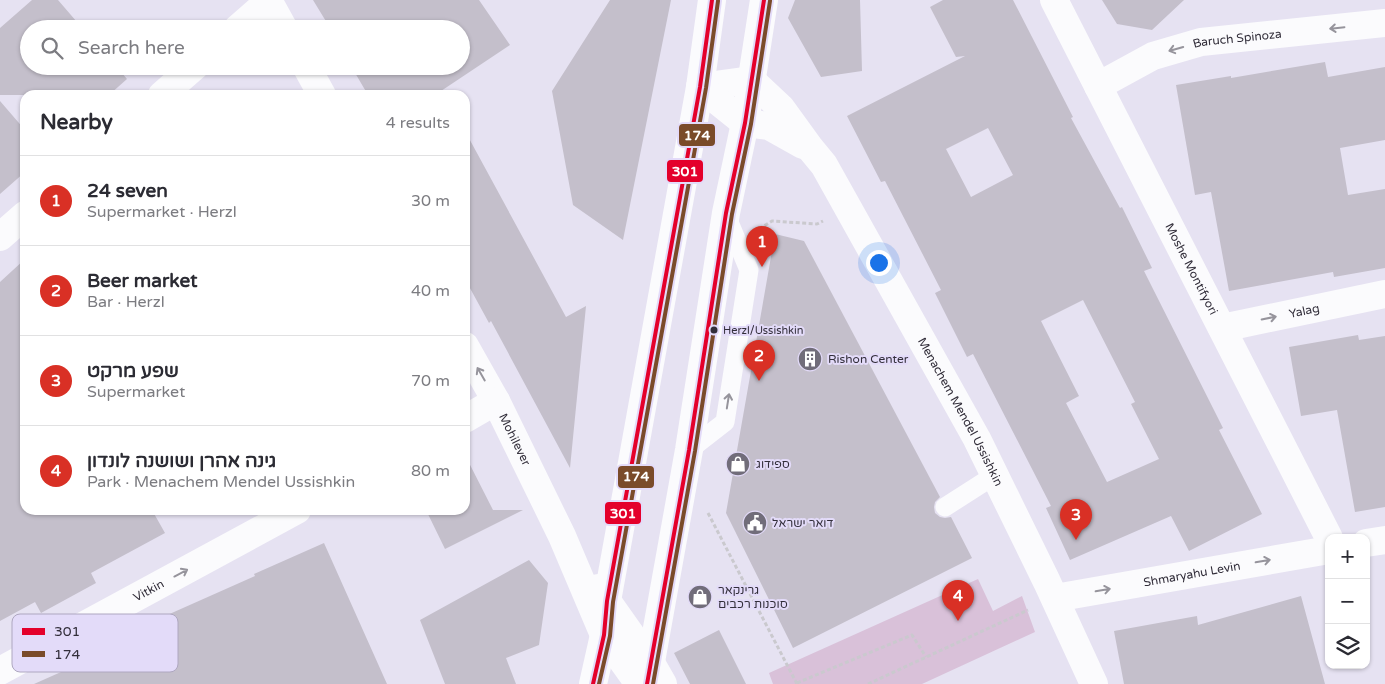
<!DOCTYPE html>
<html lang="en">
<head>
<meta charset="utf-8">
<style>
	:root { --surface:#fff; --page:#f7f7f7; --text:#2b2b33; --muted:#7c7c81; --line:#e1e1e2; --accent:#d93025 }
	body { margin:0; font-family:"Varela Round","Noto Sans Hebrew",sans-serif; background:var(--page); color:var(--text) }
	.controls { position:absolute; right:15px; bottom:15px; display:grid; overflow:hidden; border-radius:10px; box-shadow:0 1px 4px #0004 }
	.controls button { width:45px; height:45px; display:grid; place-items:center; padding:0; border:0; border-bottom:1px solid var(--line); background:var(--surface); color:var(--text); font:25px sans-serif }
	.you { position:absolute; left:878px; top:262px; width:18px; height:18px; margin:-12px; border:4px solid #fff; border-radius:50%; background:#1a73e8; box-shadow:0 0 0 8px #1a73e833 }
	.badge { display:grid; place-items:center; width:32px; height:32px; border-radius:50%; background:var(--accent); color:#fff; font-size:16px; font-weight:700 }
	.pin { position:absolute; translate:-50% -41px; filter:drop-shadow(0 1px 2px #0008) }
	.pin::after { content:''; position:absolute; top:26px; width:18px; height:15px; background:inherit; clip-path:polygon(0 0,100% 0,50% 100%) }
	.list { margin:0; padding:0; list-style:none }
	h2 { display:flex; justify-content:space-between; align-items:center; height:65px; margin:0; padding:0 20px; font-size:21px }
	h2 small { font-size:16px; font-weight:400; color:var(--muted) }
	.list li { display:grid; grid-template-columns:32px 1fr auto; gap:15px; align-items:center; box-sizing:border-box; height:90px; padding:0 20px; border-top:1px solid var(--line) }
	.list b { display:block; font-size:19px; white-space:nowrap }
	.list p { margin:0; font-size:16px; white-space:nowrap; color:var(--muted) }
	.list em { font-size:16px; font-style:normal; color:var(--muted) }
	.icon { flex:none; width:28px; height:28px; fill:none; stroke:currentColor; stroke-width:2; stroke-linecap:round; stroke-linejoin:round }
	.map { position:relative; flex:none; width:1385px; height:684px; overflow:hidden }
	.search { position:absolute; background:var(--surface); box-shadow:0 1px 4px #0004; left:20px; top:20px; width:450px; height:55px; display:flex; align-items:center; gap:12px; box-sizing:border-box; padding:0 18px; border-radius:28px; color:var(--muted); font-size:19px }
	.panel { position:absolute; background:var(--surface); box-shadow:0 1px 4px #0004; left:20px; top:90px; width:450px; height:425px; border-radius:15px }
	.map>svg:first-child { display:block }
	.green { fill:#d9c1d9 }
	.building { fill:#c4bfcb; fill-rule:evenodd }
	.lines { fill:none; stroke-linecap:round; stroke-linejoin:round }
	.path { stroke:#cac9ce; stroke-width:3; stroke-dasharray:4 2.5; stroke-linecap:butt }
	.lane { stroke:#fbfbfd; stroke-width:19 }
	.street { stroke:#fbfbfd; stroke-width:28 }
	.primary { stroke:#fbfbfd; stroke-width:28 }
	.bus-1-casing { stroke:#e3dbf9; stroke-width:8 }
	.bus-2-casing { stroke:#e3dbf9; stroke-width:8 }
	.bus-1 { stroke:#e4002b; stroke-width:4 }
	.bus-2 { stroke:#7a4b2a; stroke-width:4 }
	.oneway { stroke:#96949c }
	.bus-dot { fill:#322e3a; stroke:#e3dbf9; stroke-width:2 }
	.labels { text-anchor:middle; stroke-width:4; stroke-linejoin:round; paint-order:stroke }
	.bus-label { font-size:11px; fill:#322e3a; stroke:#e3dbf9; text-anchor:start }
	.street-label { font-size:12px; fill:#322e3a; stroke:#e3dbf9 }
	.poi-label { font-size:12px; fill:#322e3a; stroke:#e3dbf9; text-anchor:start }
	.key { fill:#e3dbf9; stroke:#aea7c0; stroke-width:1 }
	.key-label { font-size:14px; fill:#322e3a }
	.line-badge { stroke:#e3dbf9; stroke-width:2 }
	.badge-label { font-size:14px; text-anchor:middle; font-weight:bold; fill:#fff }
</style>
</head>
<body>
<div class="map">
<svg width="1385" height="684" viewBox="0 0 1385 684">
	<rect width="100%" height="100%" fill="#e6e2f2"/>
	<path class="green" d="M978,579l15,32 29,-15 13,36 -113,52h-149l-4,-11z"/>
	<path class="building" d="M32,0h26l25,29h-54v37h87l11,13 -18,16h-109v-67z
		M313,0h166l31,45 -75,50h-67l-17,-29h110v-37h-133l-3,-5 2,-1z
		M610,0h61l-48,240 -50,-35 -21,-114z
		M795,0h65l2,71 -41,6 -33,-59z
		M943,0h70l60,117 -2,1 49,90 2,-1 30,61 -8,3 79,157 -4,2 43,84 -73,37 -18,-35 -101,44 -24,-52 5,-2 -78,-152 -6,3 -32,-64 6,-3 -56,-109 -4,1 -34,-66 118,-60 -9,1 -26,-50zM988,128l25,47 -42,22 -25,-48zM1083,300l52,102 -4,2 28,55 -52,23 -41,-79 13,-7 -38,-75z
		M1102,0h82l-32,30 -35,-6z
		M1325,62l3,15 57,-10v73l-45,8 8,47 37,-6v79l-51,9 -1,-5 -104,19 -18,-99 -16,3 -19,-110 55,-9v2z
		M0,101l25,29v42l-25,22z
		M465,131l101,186 20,-11 -16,162 -79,-147 -2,2 -24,-44z
		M775,234l29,7 136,256 -5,5 -1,5 1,6 5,4 5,1 6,-1 21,41 -179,90 -67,-135z
		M25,259v251h127l13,23 -74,40 5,10 -55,30 -6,-11 -35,19v-339z
		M1358,335l1,5 26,-4v171l-30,5 -18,-102 -36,6 -12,-69z
		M465,455l28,55h30l-78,39 -19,-39h39z
		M324,543l63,141h-353l117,-52 -4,-8 108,-48 -1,-2z
		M529,560l19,23 -9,62 -33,13 10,26h-71l-25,-64z
		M1301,596l24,88h-201l-10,-53 83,-15 1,9z
		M719,630l27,54h-56l-16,-31z"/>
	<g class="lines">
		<path class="path" d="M759,229l13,-8 45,3 6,-3
			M708,513l89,171
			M797,683l115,-48 14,22
			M868,684l160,-74"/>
		<path class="lane" d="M689,450l36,-28 24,-152 -23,-55
			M945,507l50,-32"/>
		<g class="street">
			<path d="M268,0l16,29"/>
			<path id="s1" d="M1054,0l275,538"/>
			<path d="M237,29l32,-28"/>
			<path d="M306,66l16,29"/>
			<path id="s2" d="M1098,86l55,-30 48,-14 184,-19"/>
			<path id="s3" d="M700,87l51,-7 30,28 29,40 14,17 153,274 70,143 47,102"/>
			<path d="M700,87l45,36 24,3 34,19"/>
			<path d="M162,95l33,-29"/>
			<path d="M0,237l25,-22"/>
			<path id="s4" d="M1222,328l163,-34"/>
			<path id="s5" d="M465,346l31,55 66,135 42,99 35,49"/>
			<path d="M465,419l31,-18"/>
			<path d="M1366,543l19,-3"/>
			<path d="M598,588l53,75 12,21"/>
			<path id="s6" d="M1055,598l274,-48"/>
			<path id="s7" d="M0,671l297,-161"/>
		</g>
		<path class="primary" d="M593,684l11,-49 3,-34 93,-514 12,-87
			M647,684l42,-234 37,-237 19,-90 19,-123"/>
		<g class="bus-1-casing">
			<path id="bus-1" d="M593,684l11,-49 3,-34 93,-514 12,-87
				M647,684l42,-234 37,-237 19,-90 19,-123"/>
		</g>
		<g class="bus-2-casing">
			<path id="bus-2" d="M599,684l11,-48 3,-34 93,-514 12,-87
				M653,684l42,-233 37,-237 19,-90 19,-123"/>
		</g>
		<use href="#bus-1" class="bus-1"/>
		<use href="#bus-2" class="bus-2"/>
	</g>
	<defs><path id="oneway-shaft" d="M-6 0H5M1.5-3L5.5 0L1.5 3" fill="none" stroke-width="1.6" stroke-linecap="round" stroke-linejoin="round" transform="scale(1.25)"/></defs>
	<g class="oneway">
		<use href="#oneway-shaft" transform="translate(1337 28) rotate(174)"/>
		<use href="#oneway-shaft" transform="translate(1176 49) rotate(164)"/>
		<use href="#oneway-shaft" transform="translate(1269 318) rotate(-12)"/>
		<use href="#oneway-shaft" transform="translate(481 374) rotate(-120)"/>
		<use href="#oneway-shaft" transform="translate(728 401) rotate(-81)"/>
		<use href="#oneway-shaft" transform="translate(1263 561) rotate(-10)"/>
		<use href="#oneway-shaft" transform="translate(181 573) rotate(-28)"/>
		<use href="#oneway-shaft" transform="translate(1103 590) rotate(-10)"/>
	</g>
	<defs>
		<g id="building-disc" transform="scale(1.25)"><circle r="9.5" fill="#716d7a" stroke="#e3dbf9"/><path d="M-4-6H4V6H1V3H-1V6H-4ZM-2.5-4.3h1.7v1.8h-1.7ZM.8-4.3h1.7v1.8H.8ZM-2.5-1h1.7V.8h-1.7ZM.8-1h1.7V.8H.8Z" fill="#fff"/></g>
		<g id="shop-disc" transform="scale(1.25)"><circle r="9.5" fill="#716d7a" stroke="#e3dbf9"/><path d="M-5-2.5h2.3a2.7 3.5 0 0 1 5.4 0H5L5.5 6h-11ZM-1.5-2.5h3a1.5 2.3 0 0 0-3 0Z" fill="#fff"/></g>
		<g id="civic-disc" transform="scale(1.25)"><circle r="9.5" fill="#716d7a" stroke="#e3dbf9"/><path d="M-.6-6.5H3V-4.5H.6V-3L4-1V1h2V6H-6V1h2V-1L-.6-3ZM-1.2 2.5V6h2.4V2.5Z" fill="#fff"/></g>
	</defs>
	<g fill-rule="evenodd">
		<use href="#building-disc" x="810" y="359"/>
		<use href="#shop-disc" x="738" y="464"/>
		<use href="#civic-disc" x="755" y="523"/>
		<use href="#shop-disc" x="700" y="597"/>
	</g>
	<circle class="bus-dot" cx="714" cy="330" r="4.5"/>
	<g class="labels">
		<g class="bus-label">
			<text x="723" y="334">Herzl/Ussishkin</text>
		</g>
		<g class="street-label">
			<text dy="4" stroke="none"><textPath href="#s2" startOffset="149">Baruch Spinoza</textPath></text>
			<text dy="4" stroke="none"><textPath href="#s1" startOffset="302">Moshe Montifyori</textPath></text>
			<text dy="4" stroke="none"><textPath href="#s4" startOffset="84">Yalag</textPath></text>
			<text dy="4" stroke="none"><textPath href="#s3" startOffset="446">Menachem Mendel Ussishkin</textPath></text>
			<text dy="4" stroke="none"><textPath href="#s5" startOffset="106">Mohilever</textPath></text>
			<text dy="4" stroke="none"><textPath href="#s6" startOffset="139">Shmaryahu Levin</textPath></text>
			<text dy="4" stroke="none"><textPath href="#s7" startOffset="169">Vitkin</textPath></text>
		</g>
		<g class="poi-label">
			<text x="828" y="363">Rishon Center</text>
			<text x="756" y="468">ספידוג</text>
			<text x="772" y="527">דואר ישראל</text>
			<text x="718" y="594">גרינקאר<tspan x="718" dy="14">סוכנות רכבים</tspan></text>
		</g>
	</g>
	<rect x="12" y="614" width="166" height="58" rx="8" class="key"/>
	<rect x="22" y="628" width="23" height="7" fill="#e4002b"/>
	<rect x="22" y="651" width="23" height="6" fill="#7a4b2a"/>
	<g class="key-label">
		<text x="54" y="636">301</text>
		<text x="54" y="659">174</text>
	</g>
	<g class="line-badge">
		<rect x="678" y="123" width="38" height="24" rx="5" fill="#7a4b2a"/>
		<rect x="666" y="159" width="38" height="24" rx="5" fill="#e4002b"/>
		<rect x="617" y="465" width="38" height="24" rx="5" fill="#7a4b2a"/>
		<rect x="604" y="501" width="38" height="24" rx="5" fill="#e4002b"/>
	</g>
	<g class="badge-label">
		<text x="697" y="140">174</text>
		<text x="685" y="176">301</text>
		<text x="636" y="481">174</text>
		<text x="623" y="518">301</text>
	</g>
</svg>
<div class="controls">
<button>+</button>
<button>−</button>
<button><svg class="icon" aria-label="layers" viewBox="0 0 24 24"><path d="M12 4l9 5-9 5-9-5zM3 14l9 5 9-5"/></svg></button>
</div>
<div class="you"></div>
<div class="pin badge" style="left:762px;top:267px">1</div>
<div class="pin badge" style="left:759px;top:381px">2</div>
<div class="pin badge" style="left:1076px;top:540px">3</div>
<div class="pin badge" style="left:958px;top:621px">4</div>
<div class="search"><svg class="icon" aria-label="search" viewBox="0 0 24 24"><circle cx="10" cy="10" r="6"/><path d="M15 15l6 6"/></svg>Search here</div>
<section class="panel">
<h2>Nearby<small>4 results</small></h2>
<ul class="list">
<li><span class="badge">1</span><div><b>24 seven</b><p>Supermarket · Herzl</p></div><em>30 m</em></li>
<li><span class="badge">2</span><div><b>Beer market</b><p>Bar · Herzl</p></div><em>40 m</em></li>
<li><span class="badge">3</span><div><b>שפע מרקט</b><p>Supermarket</p></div><em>70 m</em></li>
<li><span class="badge">4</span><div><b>גינה אהרן ושושנה לונדון</b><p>Park · Menachem Mendel Ussishkin</p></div><em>80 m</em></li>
</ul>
</section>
</div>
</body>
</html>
